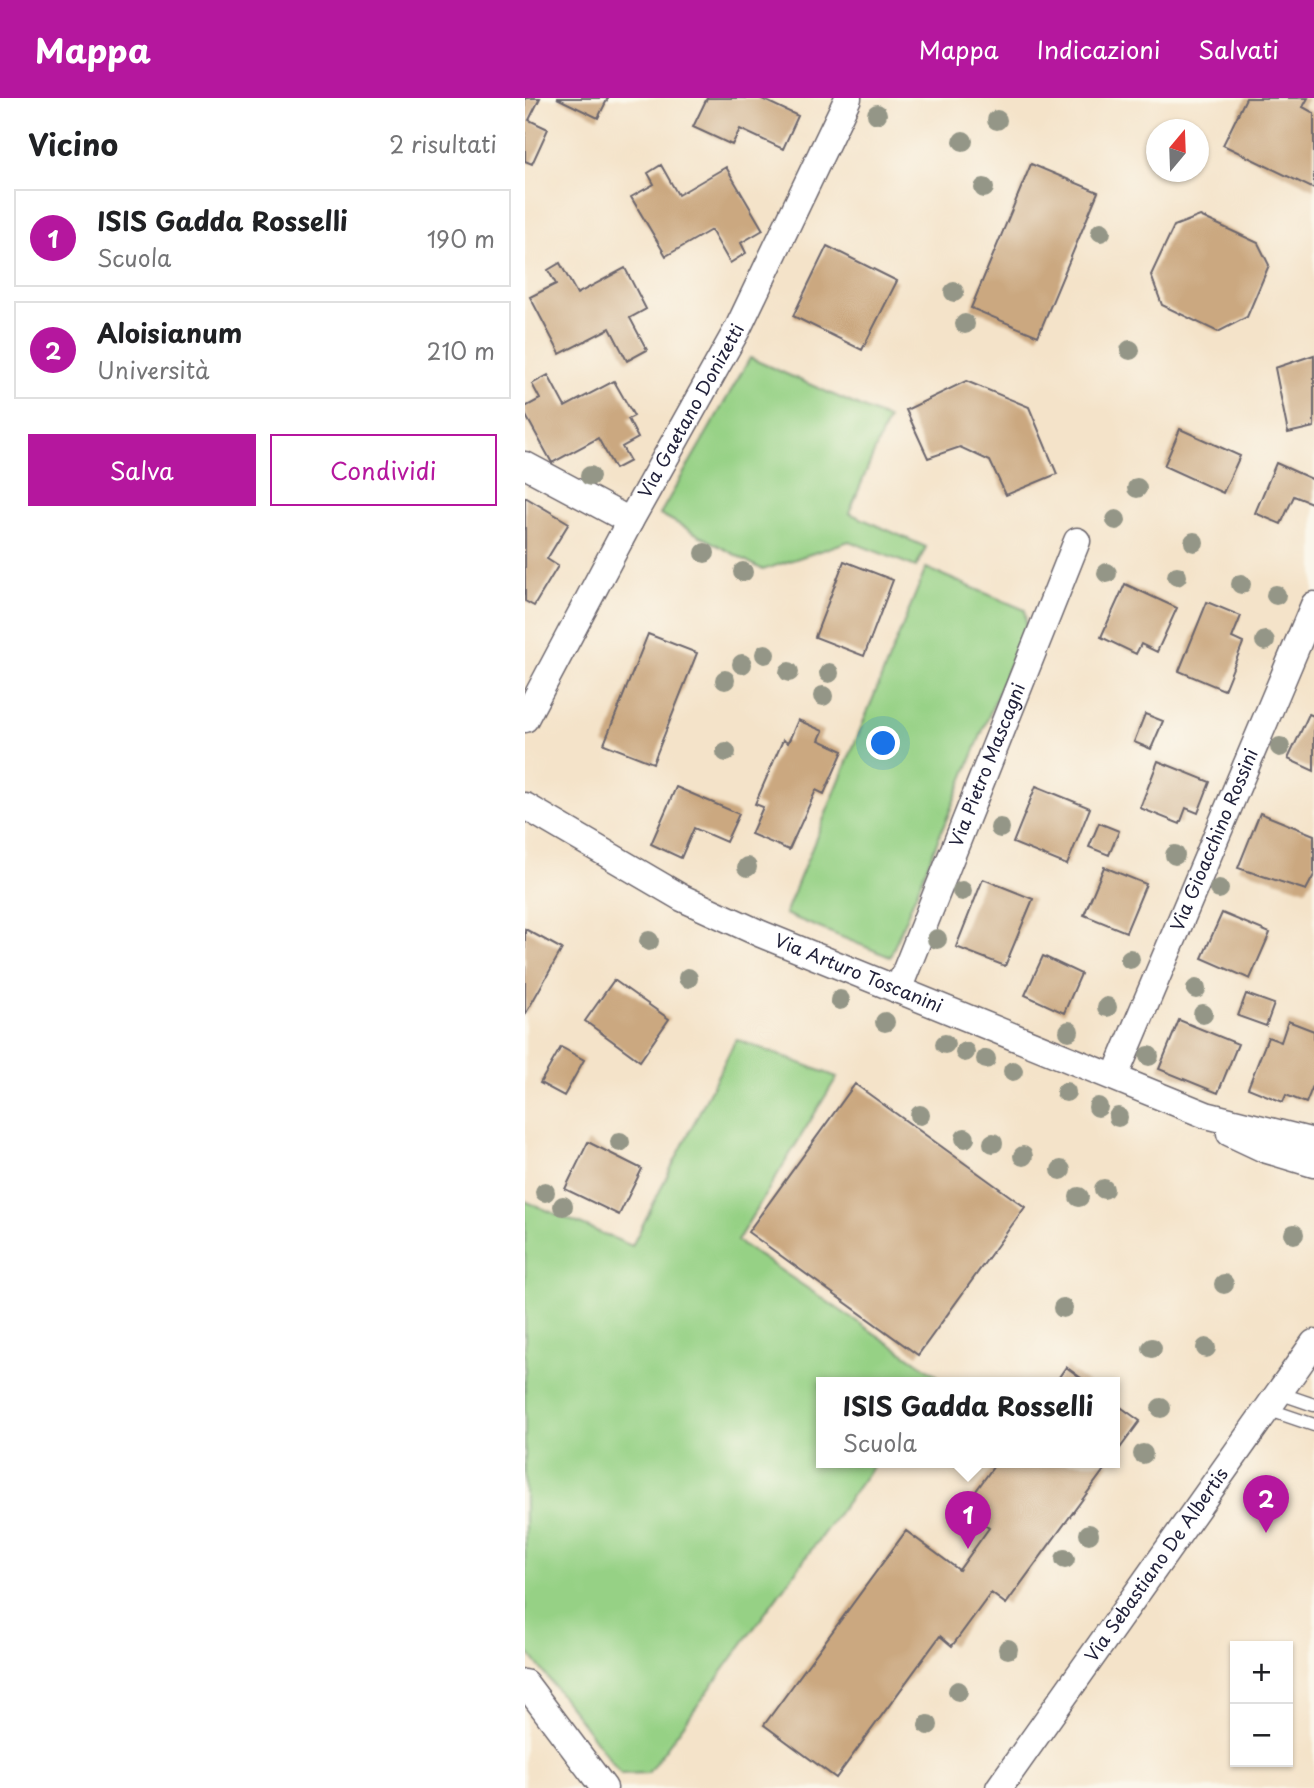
<!DOCTYPE html>
<html lang="it">
<head>
<meta charset="utf-8">
<style>
	:root { --surface:#fff; --page:#f2f2f2; --text:#202124; --muted:#757577; --line:#e0e0e0; --accent:#b5179e }
	body { margin:0; font-family:"Playpen Sans",sans-serif; background:var(--page); color:var(--text) }
	.controls { position:absolute; right:21px; bottom:21px; display:grid; overflow:hidden; border-radius:0px; box-shadow:0 2px 5px #0004 }
	.controls button { width:63px; height:63px; display:grid; place-items:center; padding:0; border:0; border-bottom:2px solid var(--line); background:var(--surface); color:var(--text); font:35px sans-serif }
	.compass { position:absolute; left:621px; top:21px; width:63px; height:63px; border-radius:50%; background:var(--surface); box-shadow:0 2px 5px #0004; rotate:19deg }
	.you { position:absolute; left:359px; top:646px; width:24px; height:24px; margin:-18px; border:5px solid #fff; border-radius:50%; background:#1a73e8; box-shadow:0 0 0 10px #1a73e833 }
	.badge { display:grid; place-items:center; width:46px; height:46px; border-radius:50%; background:var(--accent); color:#fff; font-size:23px; font-weight:700 }
	.pin { position:absolute; translate:-50% -58px; filter:drop-shadow(0 2px 4px #0008) }
	.pin::after { content:''; position:absolute; top:37px; width:24px; height:21px; background:inherit; clip-path:polygon(0 0,100% 0,50% 100%) }
	.popup { position:absolute; left:291px; top:1279px; width:304px; height:91px; box-sizing:border-box; display:grid; place-content:center; border-radius:0px; background:var(--surface); filter:drop-shadow(0 2px 5px #0005); font-size:23px; white-space:nowrap; color:var(--muted) }
	.popup b { font-size:26px; color:var(--text) }
	.popup::after { content:''; position:absolute; left:50%; top:100%; margin-left:-14px; border:14px solid transparent; border-top-color:var(--surface) }
	.list { margin:0; padding:0; list-style:none }
	h2 { display:flex; justify-content:space-between; align-items:center; height:91px; margin:0; padding:0 28px; font-size:30px }
	h2 small { font-size:23px; font-weight:400; color:var(--muted) }
	.list li { display:grid; grid-template-columns:46px 1fr auto; gap:21px; align-items:center; box-sizing:border-box; height:98px; margin:0 14px 14px; padding:0 14px; border:2px solid var(--line); border-radius:0px }
	.list b { display:block; font-size:26px; white-space:nowrap }
	.list p { margin:0; font-size:23px; white-space:nowrap; color:var(--muted) }
	.list em { font-size:23px; font-style:normal; color:var(--muted) }
	.actions { display:flex; gap:14px; padding:21px 28px }
	.actions a { flex:1; padding:16px 0; border:2px solid var(--accent); border-radius:0px; text-align:center; font-size:24px; color:var(--accent) }
	.actions .main { background:var(--accent); color:#fff }
	.map { position:relative; flex:none; width:789px; height:1690px; overflow:hidden }
	header { display:flex; align-items:center; gap:42px; box-sizing:border-box; height:98px; padding:0 35px; background:var(--accent); color:#fff }
	header strong { font-size:33px }
	nav { display:flex; gap:38px; margin-inline-start:auto; font-size:24px }
	main { display:flex }
	aside { flex:1; background:var(--surface) }
	.map>svg:first-child { display:block }
	.green { fill:#96d185; stroke:#5c7a60; stroke-width:2 }
	.building { fill:#cba880 }
	.lines { fill:none; stroke-linecap:round; stroke-linejoin:round }
	.service-casing { stroke:#6c666d; stroke-width:15 }
	.minor-casing { stroke:#6c666d; stroke-width:29 }
	.service { stroke:#fff; stroke-width:12 }
	.minor { stroke:#fff; stroke-width:26 }
	.tree { fill:#949687 }
	.labels { text-anchor:middle; stroke-width:5; stroke-linejoin:round; paint-order:stroke }
	.street-label { font-size:18px; fill:#22223b; stroke:#fbf7ec }
</style>
</head>
<body>
<header>
<strong>Mappa</strong>
<nav><a>Mappa</a><a>Indicazioni</a><a>Salvati</a></nav>
</header>
<main>
<aside>
<h2>Vicino<small>2 risultati</small></h2>
<ul class="list">
<li><span class="badge">1</span><div><b>ISIS Gadda Rosselli</b><p>Scuola</p></div><em>190 m</em></li>
<li><span class="badge">2</span><div><b>Aloisianum</b><p>Università</p></div><em>210 m</em></li>
</ul>
<div class="actions"><a class="main">Salva</a><a>Condividi</a></div>
</aside>
<div class="map">
<svg width="789" height="1690" viewBox="0 0 789 1690">
	<rect width="100%" height="100%" fill="#fbf7ec"/>
	<filter id="ink" filterUnits="userSpaceOnUse"><feTurbulence type="fractalNoise" baseFrequency=".0143" numOctaves="2"/><feDisplacementMap in="SourceGraphic" scale="14" xChannelSelector="R" yChannelSelector="G"/><feConvolveMatrix kernelMatrix="1 2 1 2 8 2 1 2 1" color-interpolation-filters="sRGB"/></filter>
	<filter id="wash" filterUnits="userSpaceOnUse"><feTurbulence type="fractalNoise" baseFrequency=".00686" numOctaves="4" result="noise"/><feDisplacementMap in="SourceGraphic" scale="28" xChannelSelector="R" yChannelSelector="G"/><feGaussianBlur stdDeviation="1.57" result="paint"/><feColorMatrix in="noise" values="0 0 0 0 0 0 0 0 0 0 0 0 0 0 0 0 0 1.4 0 .05"/><feComposite in="paint" operator="in"/></filter>
	<g filter="url(#wash)">
		<rect width="100%" height="100%" fill="#f4e3c9"/>
		<path class="green" d="M225,260l138,61 -39,94 77,34 -10,20 -67,-26 -86,29 -103,-56z
			M401,470l99,42 1,15 -136,332 -105,-43z
			M211,941l101,38 -100,164 201,135 -4,7h-113v80h54l-227,310 -27,1 -96,-126v-447l107,45z"/>
		<g id="blocks">
			<path class="building" d="M0,0h15l-11,22 19,9 -16,35 -7,-3z
				M32,0h51l-10,20z
				M182,0h53l38,18 -15,33 -43,-20 -8,16 -39,-18z
				M721,0h62l-5,9 11,6v76l-91,-44z
				M506,66l67,28 -60,144 -67,-28z
				M136,67l17,30 48,-28 37,63 -22,13 5,10 -16,10 -19,-33 -45,26 -35,-59 23,-13 -6,-11z
				M675,118l58,27 11,22 -22,52 -29,15 -56,-27 -11,-30 23,-49z
				M302,148l70,35 -35,69 -69,-34z
				M35,165l17,31 48,-26 21,41 -16,9 17,32 -20,11 -17,-33 -50,26 -30,-57 26,-13 -8,-14z
				M789,257v72l-26,6 -13,-65z
				M23,277l17,32 49,-26 20,35 -6,3 10,19 -16,9 8,14 -15,8 -17,-31 -46,25 -27,-49v-7l15,-8 -8,-15z
				M441,283l63,26 28,67 -51,21 -16,-34 -30,-14 -32,11 -22,-48z
				M655,331l60,27 -17,37 -59,-27z
				M751,365l38,17v24l-20,-8 -13,28 -26,-11z
				M0,399l44,26 -22,36 11,7 -24,40 -9,-5z
				M319,463l49,19 -29,76 -49,-19z
				M600,486l52,24 -20,44 -16,-8 -5,10 -35,-17z
				M682,504l34,14 -9,22 11,5 -19,47 -45,-19z
				M123,536l49,19 -44,110 -49,-19z
				M620,616l18,7 -12,28 -17,-7z
				M784,616l5,2v55l-26,-12z
				M273,622l25,11 -4,9 24,11 -19,43 -8,-4 -27,60 -38,-16 12,-27 -8,-3 28,-64 5,3z
				M633,663l52,21 -12,31 -12,-5 -6,16 -40,-16z
				M511,688l54,22 -23,57 -54,-22z
				M151,689l63,27 -13,28 -32,-14 -13,30 -30,-14z
				M735,715l54,22v40l-8,15 -68,-22z
				M574,725l20,8 -10,24 -20,-8z
				M579,769l42,17 -20,48 -42,-17z
				M458,781l50,20 -28,67 -49,-19z
				M697,815l48,20 -20,46 -48,-21z
				M0,831l37,20 -37,66z
				M518,858l38,18 -17,39 -39,-18z
				M89,882l55,39 -29,42 -55,-40z
				M721,896l28,10 -8,22 -28,-10z
				M654,922l59,24 -20,49 -59,-24z
				M763,923l26,10v52l-8,20 -20,-8 -3,7 -35,-14 20,-51 13,5z
				M36,949l23,13 -20,36 -24,-13z
				M330,986l170,123 -107,148 -170,-123z
				M63,1044l54,27 -23,46 -54,-26z
				M541,1269l22,16h-33z
				M590,1305l25,18 -25,34z
				M471,1365h113l-103,141 -15,-11 -39,53 -12,-10 -104,142 -72,-53 142,-194 53,39 30,-42 -26,-19z"/>
		</g>
	</g>
	<g filter="url(#ink)">
		<use href="#blocks" fill-opacity="0" stroke="#6c666d" stroke-width="2"/>
		<g class="lines">
			<g class="service-casing">
				<path id="service" d="M754,1295l35,12
					M742,1311l47,16"/>
			</g>
			<g class="minor-casing">
				<g id="minor">
					<path d="M0,367l105,56"/>
					<path id="s1" d="M0,621l105,-198 108,-193 110,-230"/>
					<path id="s2" d="M0,708l157,92 79,36 445,181 108,27"/>
					<path id="s3" d="M373,892l179,-449"/>
					<path id="s4" d="M590,978l199,-471"/>
					<path d="M705,1035l34,16 50,15"/>
					<path d="M0,1585l79,105"/>
					<path id="s5" d="M474,1690l315,-445"/>
				</g>
			</g>
			<use href="#service" class="service"/>
			<use href="#minor" class="minor"/>
		</g>
		<g class="tree">
			<circle cx="352" cy="16" r="10"/>
			<circle cx="472" cy="22" r="10"/>
			<circle cx="438" cy="43" r="10"/>
			<circle cx="459" cy="90" r="10"/>
			<circle cx="576" cy="134" r="10"/>
			<circle cx="429" cy="194" r="10"/>
			<circle cx="440" cy="226" r="10"/>
			<circle cx="605" cy="252" r="10"/>
			<circle cx="65" cy="378" r="10"/>
			<circle cx="612" cy="390" r="10"/>
			<circle cx="591" cy="422" r="10"/>
			<circle cx="669" cy="444" r="10"/>
			<circle cx="180" cy="455" r="10"/>
			<circle cx="218" cy="474" r="10"/>
			<circle cx="582" cy="475" r="10"/>
			<circle cx="652" cy="478" r="10"/>
			<circle cx="716" cy="486" r="10"/>
			<circle cx="751" cy="497" r="10"/>
			<circle cx="740" cy="543" r="10"/>
			<circle cx="240" cy="556" r="10"/>
			<circle cx="217" cy="566" r="10"/>
			<circle cx="264" cy="574" r="10"/>
			<circle cx="304" cy="575" r="10"/>
			<circle cx="200" cy="582" r="10"/>
			<circle cx="298" cy="598" r="10"/>
			<circle cx="755" cy="649" r="10"/>
			<circle cx="201" cy="654" r="10"/>
			<circle cx="475" cy="730" r="10"/>
			<circle cx="650" cy="757" r="10"/>
			<circle cx="222" cy="769" r="10"/>
			<circle cx="694" cy="791" r="10"/>
			<circle cx="437" cy="793" r="10"/>
			<circle cx="412" cy="841" r="10"/>
			<circle cx="124" cy="843" r="10"/>
			<circle cx="605" cy="861" r="10"/>
			<circle cx="163" cy="880" r="10"/>
			<circle cx="671" cy="891" r="10"/>
			<circle cx="315" cy="902" r="10"/>
			<circle cx="582" cy="909" r="10"/>
			<circle cx="678" cy="916" r="10"/>
			<circle cx="360" cy="924" r="10"/>
			<circle cx="544" cy="933" r="10"/>
			<circle cx="420" cy="946" r="10"/>
			<circle cx="440" cy="954" r="10"/>
			<circle cx="624" cy="958" r="10"/>
			<circle cx="461" cy="961" r="10"/>
			<circle cx="488" cy="973" r="10"/>
			<circle cx="541" cy="994" r="10"/>
			<circle cx="573" cy="1009" r="10"/>
			<circle cx="395" cy="1017" r="10"/>
			<circle cx="593" cy="1019" r="10"/>
			<circle cx="440" cy="1040" r="10"/>
			<circle cx="95" cy="1044" r="10"/>
			<circle cx="468" cy="1045" r="10"/>
			<circle cx="498" cy="1058" r="10"/>
			<circle cx="536" cy="1072" r="10"/>
			<circle cx="579" cy="1091" r="10"/>
			<circle cx="20" cy="1094" r="10"/>
			<circle cx="554" cy="1099" r="10"/>
			<circle cx="38" cy="1108" r="10"/>
			<circle cx="769" cy="1136" r="10"/>
			<circle cx="699" cy="1186" r="10"/>
			<circle cx="538" cy="1210" r="10"/>
			<circle cx="627" cy="1250" r="10"/>
			<circle cx="681" cy="1250" r="10"/>
			<circle cx="636" cy="1310" r="10"/>
			<circle cx="618" cy="1356" r="10"/>
			<circle cx="564" cy="1436" r="10"/>
			<circle cx="540" cy="1461" r="10"/>
			<circle cx="483" cy="1551" r="10"/>
			<circle cx="433" cy="1593" r="10"/>
			<circle cx="403" cy="1627" r="10"/>
		</g>
	</g>
	<g class="labels">
		<g class="street-label">
			<text dy="6" stroke="none"><textPath href="#s1" startOffset="350">Via Gaetano Donizetti</textPath></text>
			<text dy="6" stroke="none"><textPath href="#s3" startOffset="242">Via Pietro Mascagni</textPath></text>
			<text dy="6" stroke="none"><textPath href="#s4" startOffset="256">Via Gioacchino Rossini</textPath></text>
			<text dy="6" stroke="none"><textPath href="#s2" startOffset="374">Via Arturo Toscanini</textPath></text>
			<text dy="6" stroke="none"><textPath href="#s5" startOffset="273">Via Sebastiano De Albertis</textPath></text>
		</g>
	</g>
</svg>
<div class="controls">
<button>+</button>
<button>−</button>
</div>
<svg class="compass" viewBox="-18 -18 36 36"><path d="M0-13l5 13h-10z" fill="#e53935"/><path d="M0 13l5-13h-10z" fill="#757577"/></svg>
<div class="you"></div>
<div class="pin badge" style="left:443px;top:1451px">1</div>
<div class="popup"><b>ISIS Gadda Rosselli</b>Scuola</div>
<div class="pin badge" style="left:741px;top:1435px">2</div>
</div>
</main>
</body>
</html>
